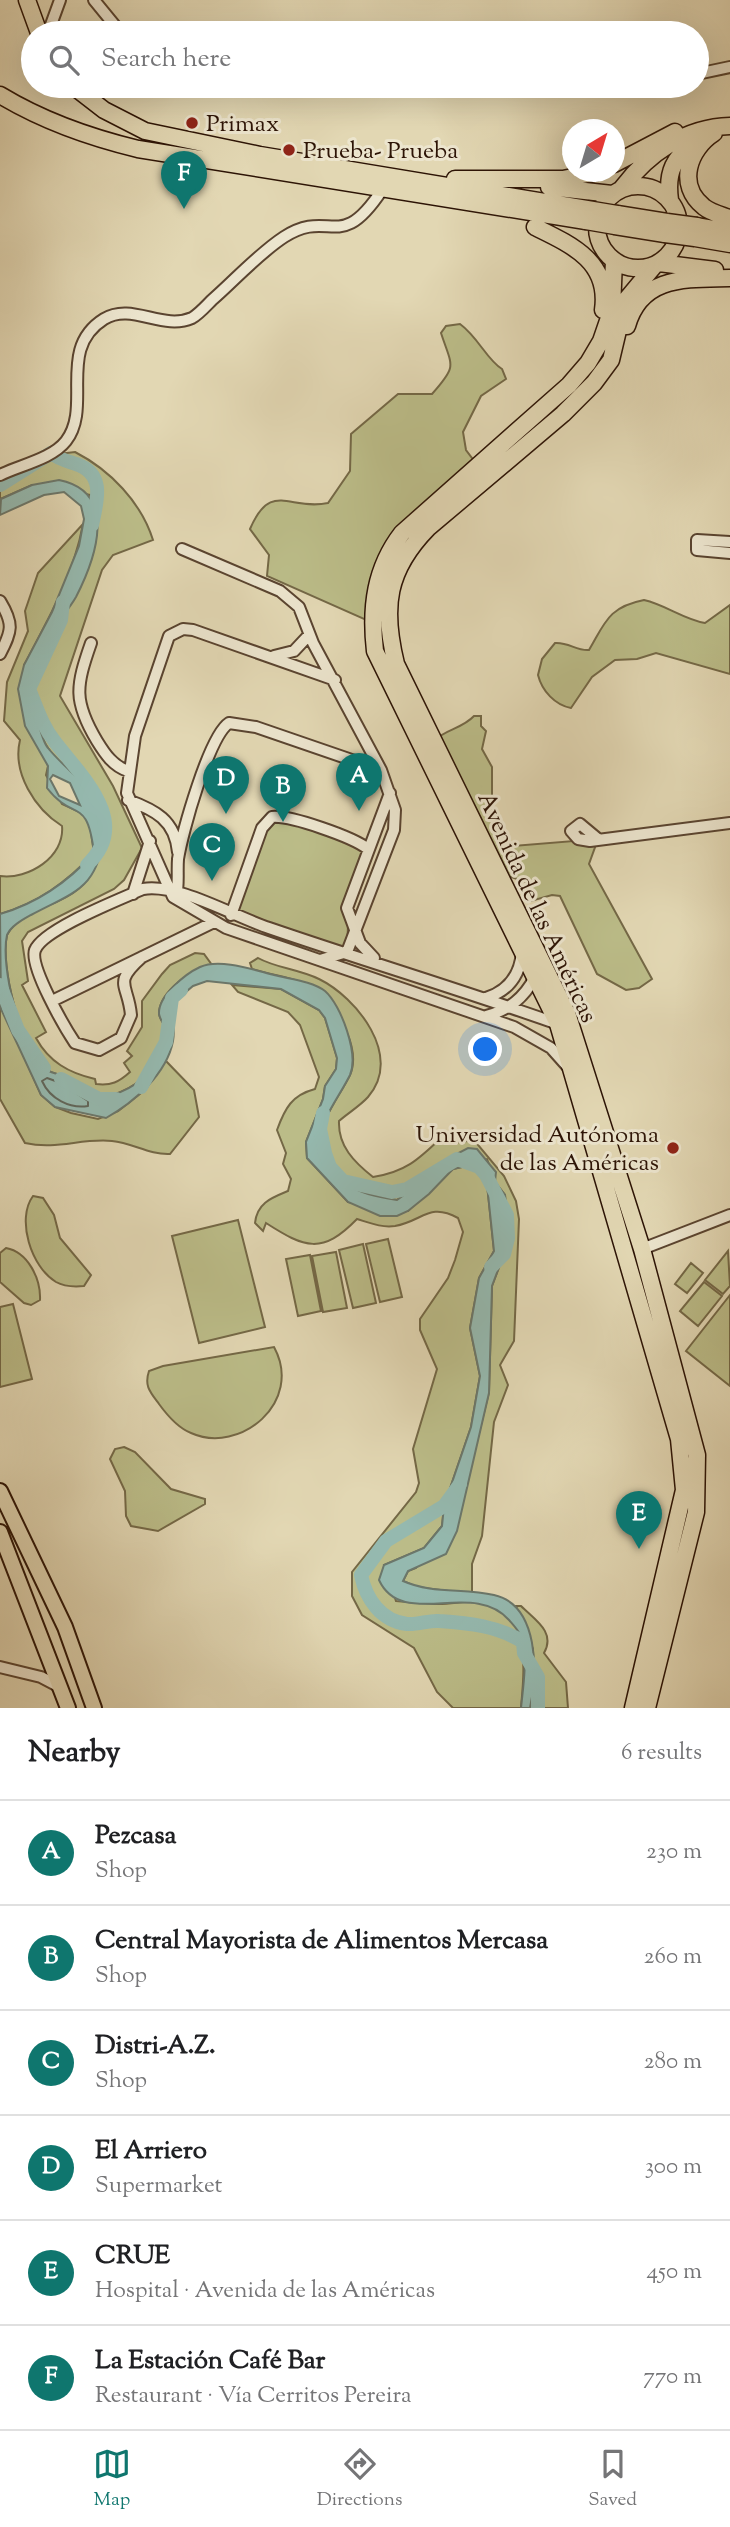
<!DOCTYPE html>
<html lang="en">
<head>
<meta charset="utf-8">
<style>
	:root { --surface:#fff; --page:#f6f6f6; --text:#202124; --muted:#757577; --line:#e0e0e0; --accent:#0f766e }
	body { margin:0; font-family:"Sorts Mill Goudy",serif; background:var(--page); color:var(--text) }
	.compass { position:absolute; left:562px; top:119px; width:63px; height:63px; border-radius:50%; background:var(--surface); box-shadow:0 7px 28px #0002; rotate:38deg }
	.you { position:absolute; left:486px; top:1050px; width:24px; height:24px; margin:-18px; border:5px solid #fff; border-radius:50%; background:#1a73e8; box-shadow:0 0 0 10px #1a73e833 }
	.badge { display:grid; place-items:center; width:46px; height:46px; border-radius:50%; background:var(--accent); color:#fff; font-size:23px; font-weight:700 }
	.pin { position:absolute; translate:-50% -58px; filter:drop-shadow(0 2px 4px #0008) }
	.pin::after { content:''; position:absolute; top:37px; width:24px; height:21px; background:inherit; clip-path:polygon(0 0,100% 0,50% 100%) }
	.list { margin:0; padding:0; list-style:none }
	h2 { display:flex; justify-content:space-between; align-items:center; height:91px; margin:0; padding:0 28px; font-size:30px }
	h2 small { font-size:23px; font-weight:400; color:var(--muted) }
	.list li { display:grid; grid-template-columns:46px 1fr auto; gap:21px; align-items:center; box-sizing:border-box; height:105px; padding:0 28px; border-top:2px solid var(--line) }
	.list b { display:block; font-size:26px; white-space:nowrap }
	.list p { margin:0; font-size:23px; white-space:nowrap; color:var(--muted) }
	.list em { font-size:23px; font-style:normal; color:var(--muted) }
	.icon { flex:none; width:38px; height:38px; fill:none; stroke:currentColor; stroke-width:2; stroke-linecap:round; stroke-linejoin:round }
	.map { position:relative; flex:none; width:730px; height:1708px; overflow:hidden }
	.search { position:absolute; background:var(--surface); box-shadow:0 7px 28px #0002; left:21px; right:21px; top:21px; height:77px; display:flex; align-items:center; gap:18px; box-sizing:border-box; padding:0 24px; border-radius:38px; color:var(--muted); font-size:26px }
	.sheet { height:721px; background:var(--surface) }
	nav { display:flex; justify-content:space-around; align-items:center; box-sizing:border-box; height:98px; border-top:2px solid var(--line); background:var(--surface); font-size:19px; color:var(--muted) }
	nav a { display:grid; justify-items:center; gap:4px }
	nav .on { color:var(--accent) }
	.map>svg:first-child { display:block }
	.green { fill:#bbbc88; stroke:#746846; stroke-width:2 }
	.water { fill:#95b9af; stroke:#6b776b; stroke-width:2; fill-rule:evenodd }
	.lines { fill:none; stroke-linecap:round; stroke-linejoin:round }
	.shore { stroke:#60665a; stroke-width:2 }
	.river { stroke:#95b9af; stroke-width:14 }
	.minor-casing { stroke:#5a4430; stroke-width:14 }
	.major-casing { stroke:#2c1305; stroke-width:18 }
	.highway-casing { stroke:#2c1305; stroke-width:19 }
	.minor { stroke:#ece5ce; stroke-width:10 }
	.major { stroke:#e2d7b3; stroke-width:14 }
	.highway { stroke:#e2d7b3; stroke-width:16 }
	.highway-bridge-casing { stroke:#2c1305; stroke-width:19; stroke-linecap:butt }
	.highway-bridge { stroke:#e2d7b3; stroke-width:16 }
	.poi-dot { fill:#8f2418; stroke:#ece5ce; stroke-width:2.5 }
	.labels { text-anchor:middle; stroke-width:6; stroke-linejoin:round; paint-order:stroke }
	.poi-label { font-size:24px; fill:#2c1305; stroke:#ece5ce; text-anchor:start }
	.street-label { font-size:24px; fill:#2c1305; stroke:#ece5ce }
</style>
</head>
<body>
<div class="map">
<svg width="730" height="1708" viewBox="0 0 730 1708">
	<rect width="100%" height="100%" fill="#e2d7b3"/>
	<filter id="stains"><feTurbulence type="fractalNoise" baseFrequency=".00286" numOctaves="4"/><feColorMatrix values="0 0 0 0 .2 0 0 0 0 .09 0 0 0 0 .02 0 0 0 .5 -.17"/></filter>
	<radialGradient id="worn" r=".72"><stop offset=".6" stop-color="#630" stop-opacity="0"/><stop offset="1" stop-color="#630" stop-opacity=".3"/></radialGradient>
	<path class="green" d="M460,324c18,13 27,36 42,45l4,10 -25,17 -18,36 3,18 12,16 -76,67 -29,90 -106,-47 2,-21 -19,-26c21,-49 39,-18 78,-26l22,-32 1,-37 47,-40h34c26,-29 20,-27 9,-61l5,-7z
		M75,452c35,18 66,50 78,88l-40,15 -11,15 -42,126 53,90 29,62 -18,32 -10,9 -86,43 -6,9 6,40 -6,4 24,47 -10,6c13,24 33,35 59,41l1,5c15,2 23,-2 34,-12l-6,-9 8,-7 -5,-5 15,-24v-26l20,-27 8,-9 25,-12 9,1 8,11c-19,3 -52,26 -53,48 0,7 8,13 8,20 1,7 -4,14 -6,20 -14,28 -33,39 -62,46 -13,-7 -23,-17 -36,-23 -7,-3 -14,-3 -19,-8 -24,-23 -44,-103 -37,-133 20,-38 80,-21 94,-86 11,-55 -27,-64 -53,-101 -9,-12 -14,-41 -15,-57 -1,-10 4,-21 8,-30 21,-59 72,-97 49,-166l-58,-10 -32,14v-24l58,-21z
		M83,524c-9,50 -35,96 -59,141l24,101 -2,9 16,29 22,10 6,11 4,28c-27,29 -56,50 -94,61v-38c28,4 65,-19 62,-50 -27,-17 -50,-53 -42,-86l-16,-19 3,-39 21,-51 -3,-20 13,-38z
		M644,600c22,5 39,19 61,23l25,-18v69l-74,-21 -19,6 -22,1 -23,17 -21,31c-16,-3 -29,-17 -33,-33l4,-16 13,-16c14,-1 21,8 34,7 16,-27 19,-43 55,-50z
		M474,716h7v10l5,5 -4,18 10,18v61l21,18 85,-7 -9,25 63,115 -13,9 -13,2 -29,-16 -37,-78 -8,-1 -21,6 -6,-6 1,-13 -30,-10 -62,-131c11,-12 28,-12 40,-25z
		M272,817l96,32 -19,50 -2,53 -116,-37z
		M258,958c18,10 40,11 61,21 37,18 85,77 49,118 -8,9 -20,16 -29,24 -1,25 15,41 34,56 32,-5 45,-17 68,-39l8,6 25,-4 30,36 12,25 3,18 -5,122 -14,24 8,20 -14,37 -12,114 -10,28v30l-55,-7 -14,-6 5,-10 8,-3 47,-69 26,-107 3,-106 12,-32 4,-23 -3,-36 -10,-13 -8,-23 -42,1 -22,21 -26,19c-47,-8 -58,-15 -79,-58 5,-26 21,-45 32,-67 6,-14 3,-28 -3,-42 -24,-55 -41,-49 -95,-64l-2,-6z
		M232,985l49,4 38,21 6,8 12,40 -1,11 -11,17 -2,13 -17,43 1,16 41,44 60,9 45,-42 18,-4 15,10 8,76 -15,27 -9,50 10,48 -9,51 -27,79 -2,20 -18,22 -40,17 12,36c14,1 29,3 43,3 15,0 29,-4 44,-2 49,9 41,70 38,106h-68l-16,-16 -23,-44 -52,-33 -10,-19v-24l64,-80 3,-9 -6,-34 24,-80 -17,-39v-11l28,-41 7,-18 8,-28 -5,-14c-29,-16 -35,3 -63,8 -13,2 -25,-3 -38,-7 -35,36 -52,29 -91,4l-3,8 -8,-8c2,-20 16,-25 33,-32l3,-12 -8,-15 3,-11 -9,-23c8,-22 15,-35 38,-41l4,-12 -19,-52 -12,-13 -50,-20z
		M0,1003l41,92 14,12 16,6 27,6 20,-8 28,-22 18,-30 30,31 5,27 -29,37c-21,1 -37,-11 -58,-13 -31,-3 -55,9 -87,2l-25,-44z
		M33,1196l10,2 11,17 6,23 31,37 -7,11c-10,1 -19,1 -28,-4 -25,-15 -40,-63 -23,-86z
		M238,1220l27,107 -66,16 -27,-107z
		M388,1239l14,58 -22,5 -14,-58z
		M363,1244l13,59 -23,5 -14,-58z
		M6,1248c22,4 35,31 34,52l-9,5 -7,-2 -24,-21v-29z
		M728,1251l2,35 -7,8 -18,-14z
		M336,1252l11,56 -24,4 -11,-56z
		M310,1255l11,56 -23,5 -12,-57z
		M691,1263l12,10 -16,20 -12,-9z
		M704,1282l18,14 -24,30 -18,-15z
		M730,1295v91l-44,-35z
		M13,1304l19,75 -32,8v-80z
		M274,1347c30,55 -34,108 -83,86 -13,-5 -24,-18 -32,-29 -9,-12 -15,-18 -10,-33l14,-5z
		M124,1447l11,5 36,37 34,10v5l-47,27 -27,-5 -5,-10 -1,-25 -15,-32 5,-10z
		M516,1606h5c14,14 35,26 23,47l22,29 2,26h-38l3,-59z"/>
	<path class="water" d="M59,480c60,12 37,78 17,117 -8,14 -20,26 -27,40 -7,14 -15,35 -16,50 -1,12 8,53 15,61 18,23 59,48 56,81 -4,59 -28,62 -73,86 -9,5 -20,11 -24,20 -7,31 13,110 37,133 5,5 13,5 19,8 13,6 23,17 36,23 29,-7 48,-18 61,-45 3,-7 8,-13 7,-20 0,-7 -7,-13 -8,-20 -1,-18 26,-40 41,-47 20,-9 54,3 74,8 15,4 38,6 51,16 16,14 34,63 25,84 -11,22 -27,41 -32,67 21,43 33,51 79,58l26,-19 22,-21 23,-12 9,1 19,23 -1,10 10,13 3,35 -4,24 -12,32 -3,107 -32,138 -11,23 -38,17 -5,10c29,13 61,7 91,14 45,10 44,78 36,113h-9c2,-20 6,-45 2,-65 -2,-10 -8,-16 -14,-23 -36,-41 -107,10 -130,-40l5,-15 40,-17 18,-22 2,-20 27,-79 9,-51 -10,-48 9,-50 15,-27 -8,-76 -15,-10 -18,4 -24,25 -21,17 -11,5h-17l-32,-14 -41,-44 -1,-16 17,-43 2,-13 11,-17 1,-11 -12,-40 -6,-8 -38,-21 -74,-8 -14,5 -20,17c-3,14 3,25 0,38 -6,33 -40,62 -67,77l-51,-11 -14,-12 -40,-86 -1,-95c38,-11 68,-32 94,-61 -7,-58 -20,-30 -47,-65l1,-22 -23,-40 -7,-37 6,-24 28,-53 27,-66 5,-27 -3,-13 -17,-14 -20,3 -44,20 1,-16 31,-14zM53,775l17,8 10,22 -21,-9 -9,-17z"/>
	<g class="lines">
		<path class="shore" d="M47,1078l14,5 27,18v5c-18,3 -38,-7 -46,-25z"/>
		<path class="river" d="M0,485l51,-32c7,6 16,8 25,11 30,10 21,37 16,61
			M63,602l-2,18 -32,69c8,19 13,37 26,53 28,36 77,81 32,123
			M0,985l18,45 26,38
			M61,1079l38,20h17
			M141,1087l25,-45 6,-44 9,-8
			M323,1113l-3,16 5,24 5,14 13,14 49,11 15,-3 50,-30 22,8 7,8 21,40 1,23 -4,16 -13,13
			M460,1484l-16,22 -58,35 -25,34c5,24 20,46 46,49 11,1 22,-4 32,-3 30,2 59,5 84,21l1,11 14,24v31"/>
		<g class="minor-casing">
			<path id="minor" d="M94,0l27,33
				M48,33l12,-33
				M697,74l33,-7
				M461,86h7
				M599,86l27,4 21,-4
				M0,475c20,-10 52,-16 66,-34 27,-35 -10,-92 38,-122 28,-17 58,12 88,-1 7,-4 14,-12 20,-18 23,-20 46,-46 72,-63 47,-30 55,18 98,-47
				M730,542l-33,-2v10l33,3
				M182,549l98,42 19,16 14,36 68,127 14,40 -1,20 -47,122 -27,8
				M0,601c14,23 12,30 0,53
				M91,643c-15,43 -18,58 6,98 8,13 16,25 31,30
				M274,656l20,-5 15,-16
				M335,680l-142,-50 -10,-1 -14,7 -34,100 -8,57 46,104 53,31 288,99 37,21 16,18
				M128,800c27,10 47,20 50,52
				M598,839l-18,-15 -9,7 7,8 12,2 140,-18
				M133,894l17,-53
				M176,897c3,-12 1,-25 2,-38 4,-26 31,-123 51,-136l27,4 125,43
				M231,915l31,-87 10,-11c18,-2 81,20 96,32
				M142,957c-30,27 -14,26 -11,58l-10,23 -22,12 -24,-7c-10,-15 -46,-77 -40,-93 8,-21 86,-51 108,-61 35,-6 90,27 126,39 96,33 193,62 289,96
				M374,958l-14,-15 -13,-35 43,-115
				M486,998c22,-7 34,-22 36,-46
				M52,1001l162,-79
				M486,1016c23,-6 38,-18 49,-39
				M642,1249l88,-34
				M0,1667l41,10 19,10"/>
		</g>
		<g class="major-casing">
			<path id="major" d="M0,1491l65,136 29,81
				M0,1532l68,176"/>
		</g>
		<g class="highway-casing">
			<path id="highway" d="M27,0l12,33
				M73,86l31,24 41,21 115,24 327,54
				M0,95c43,26 88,42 138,54l448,72
				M714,133c-25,16 -38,52 -10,74 6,5 17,8 25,11
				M614,164l61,-32
				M455,179h108l34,-7
				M597 227a41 41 0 1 1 82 0a41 41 0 1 1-82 0Z
				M549,187l63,7
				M622,188c26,-34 63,-61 108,-62
				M670,200c-4,-29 4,-42 26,-60
				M617,214l50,8
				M615,226l50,8
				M697,226l33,6
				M535,227c37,18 75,35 68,83
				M695,238l35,6
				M614,260l-2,49 -11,32 -13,22 -19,22 -167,148c-27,35 -32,74 -27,118l183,373 121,415 5,51 -51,218
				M659,263l56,7
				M627,326c14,-51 60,-47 103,-48
				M647,1708l49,-196 1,-57 -55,-206 -75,-236 -171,-349c-14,-57 -9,-94 32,-136l135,-114 31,-31 17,-23 14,-59 30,-36"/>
		</g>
		<use href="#minor" class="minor"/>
		<use href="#major" class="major"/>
		<use href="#highway" class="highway"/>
		<g class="highway-bridge-casing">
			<path id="highway-bridge" d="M587,209l30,5
				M586,221l29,5
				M667,222l30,4
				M665,234l30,4"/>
		</g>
		<use href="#highway-bridge" class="highway-bridge"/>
	</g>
	<g class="poi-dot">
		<circle cx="192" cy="123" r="7"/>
		<circle cx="289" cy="150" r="7"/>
		<circle cx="673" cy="1148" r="7"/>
	</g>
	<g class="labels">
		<g class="poi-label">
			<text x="206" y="131">Primax</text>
			<text x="303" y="158">Prueba- Prueba</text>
			<text x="659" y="1142" text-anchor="end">Universidad Autónoma<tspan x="659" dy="28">de las Américas</tspan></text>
		</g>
		<g class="street-label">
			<text transform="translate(538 907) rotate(65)" y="8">Avenida de las Américas</text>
		</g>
	</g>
	<rect width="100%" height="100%" filter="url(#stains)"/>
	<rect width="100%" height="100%" fill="url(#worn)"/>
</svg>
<svg class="compass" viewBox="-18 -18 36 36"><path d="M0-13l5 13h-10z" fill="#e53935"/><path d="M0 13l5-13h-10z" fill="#757577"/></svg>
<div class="you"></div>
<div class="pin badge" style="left:359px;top:811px">A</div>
<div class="pin badge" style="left:283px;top:822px">B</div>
<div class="pin badge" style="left:212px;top:881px">C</div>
<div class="pin badge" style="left:226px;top:814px">D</div>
<div class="pin badge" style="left:639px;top:1549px">E</div>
<div class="pin badge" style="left:184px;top:209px">F</div>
<div class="search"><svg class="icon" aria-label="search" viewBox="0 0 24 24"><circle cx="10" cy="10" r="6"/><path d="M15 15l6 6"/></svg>Search here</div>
</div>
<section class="sheet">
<h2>Nearby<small>6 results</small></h2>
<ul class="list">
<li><span class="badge">A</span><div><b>Pezcasa</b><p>Shop</p></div><em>230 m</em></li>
<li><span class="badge">B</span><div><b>Central Mayorista de Alimentos Mercasa</b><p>Shop</p></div><em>260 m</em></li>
<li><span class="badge">C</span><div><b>Distri-A.Z.</b><p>Shop</p></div><em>280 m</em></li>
<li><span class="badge">D</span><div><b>El Arriero</b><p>Supermarket</p></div><em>300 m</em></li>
<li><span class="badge">E</span><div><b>CRUE</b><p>Hospital · Avenida de las Américas</p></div><em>450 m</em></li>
<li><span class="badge">F</span><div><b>La Estación Café Bar</b><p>Restaurant · Vía Cerritos Pereira</p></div><em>770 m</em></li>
</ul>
</section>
<nav>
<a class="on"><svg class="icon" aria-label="map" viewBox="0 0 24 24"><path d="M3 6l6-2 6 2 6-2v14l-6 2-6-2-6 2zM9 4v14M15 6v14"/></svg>Map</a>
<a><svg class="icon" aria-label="directions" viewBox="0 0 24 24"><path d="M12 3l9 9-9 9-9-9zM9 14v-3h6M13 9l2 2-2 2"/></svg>Directions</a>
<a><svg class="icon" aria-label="saved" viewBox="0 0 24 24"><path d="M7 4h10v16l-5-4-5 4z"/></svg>Saved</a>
</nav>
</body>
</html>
